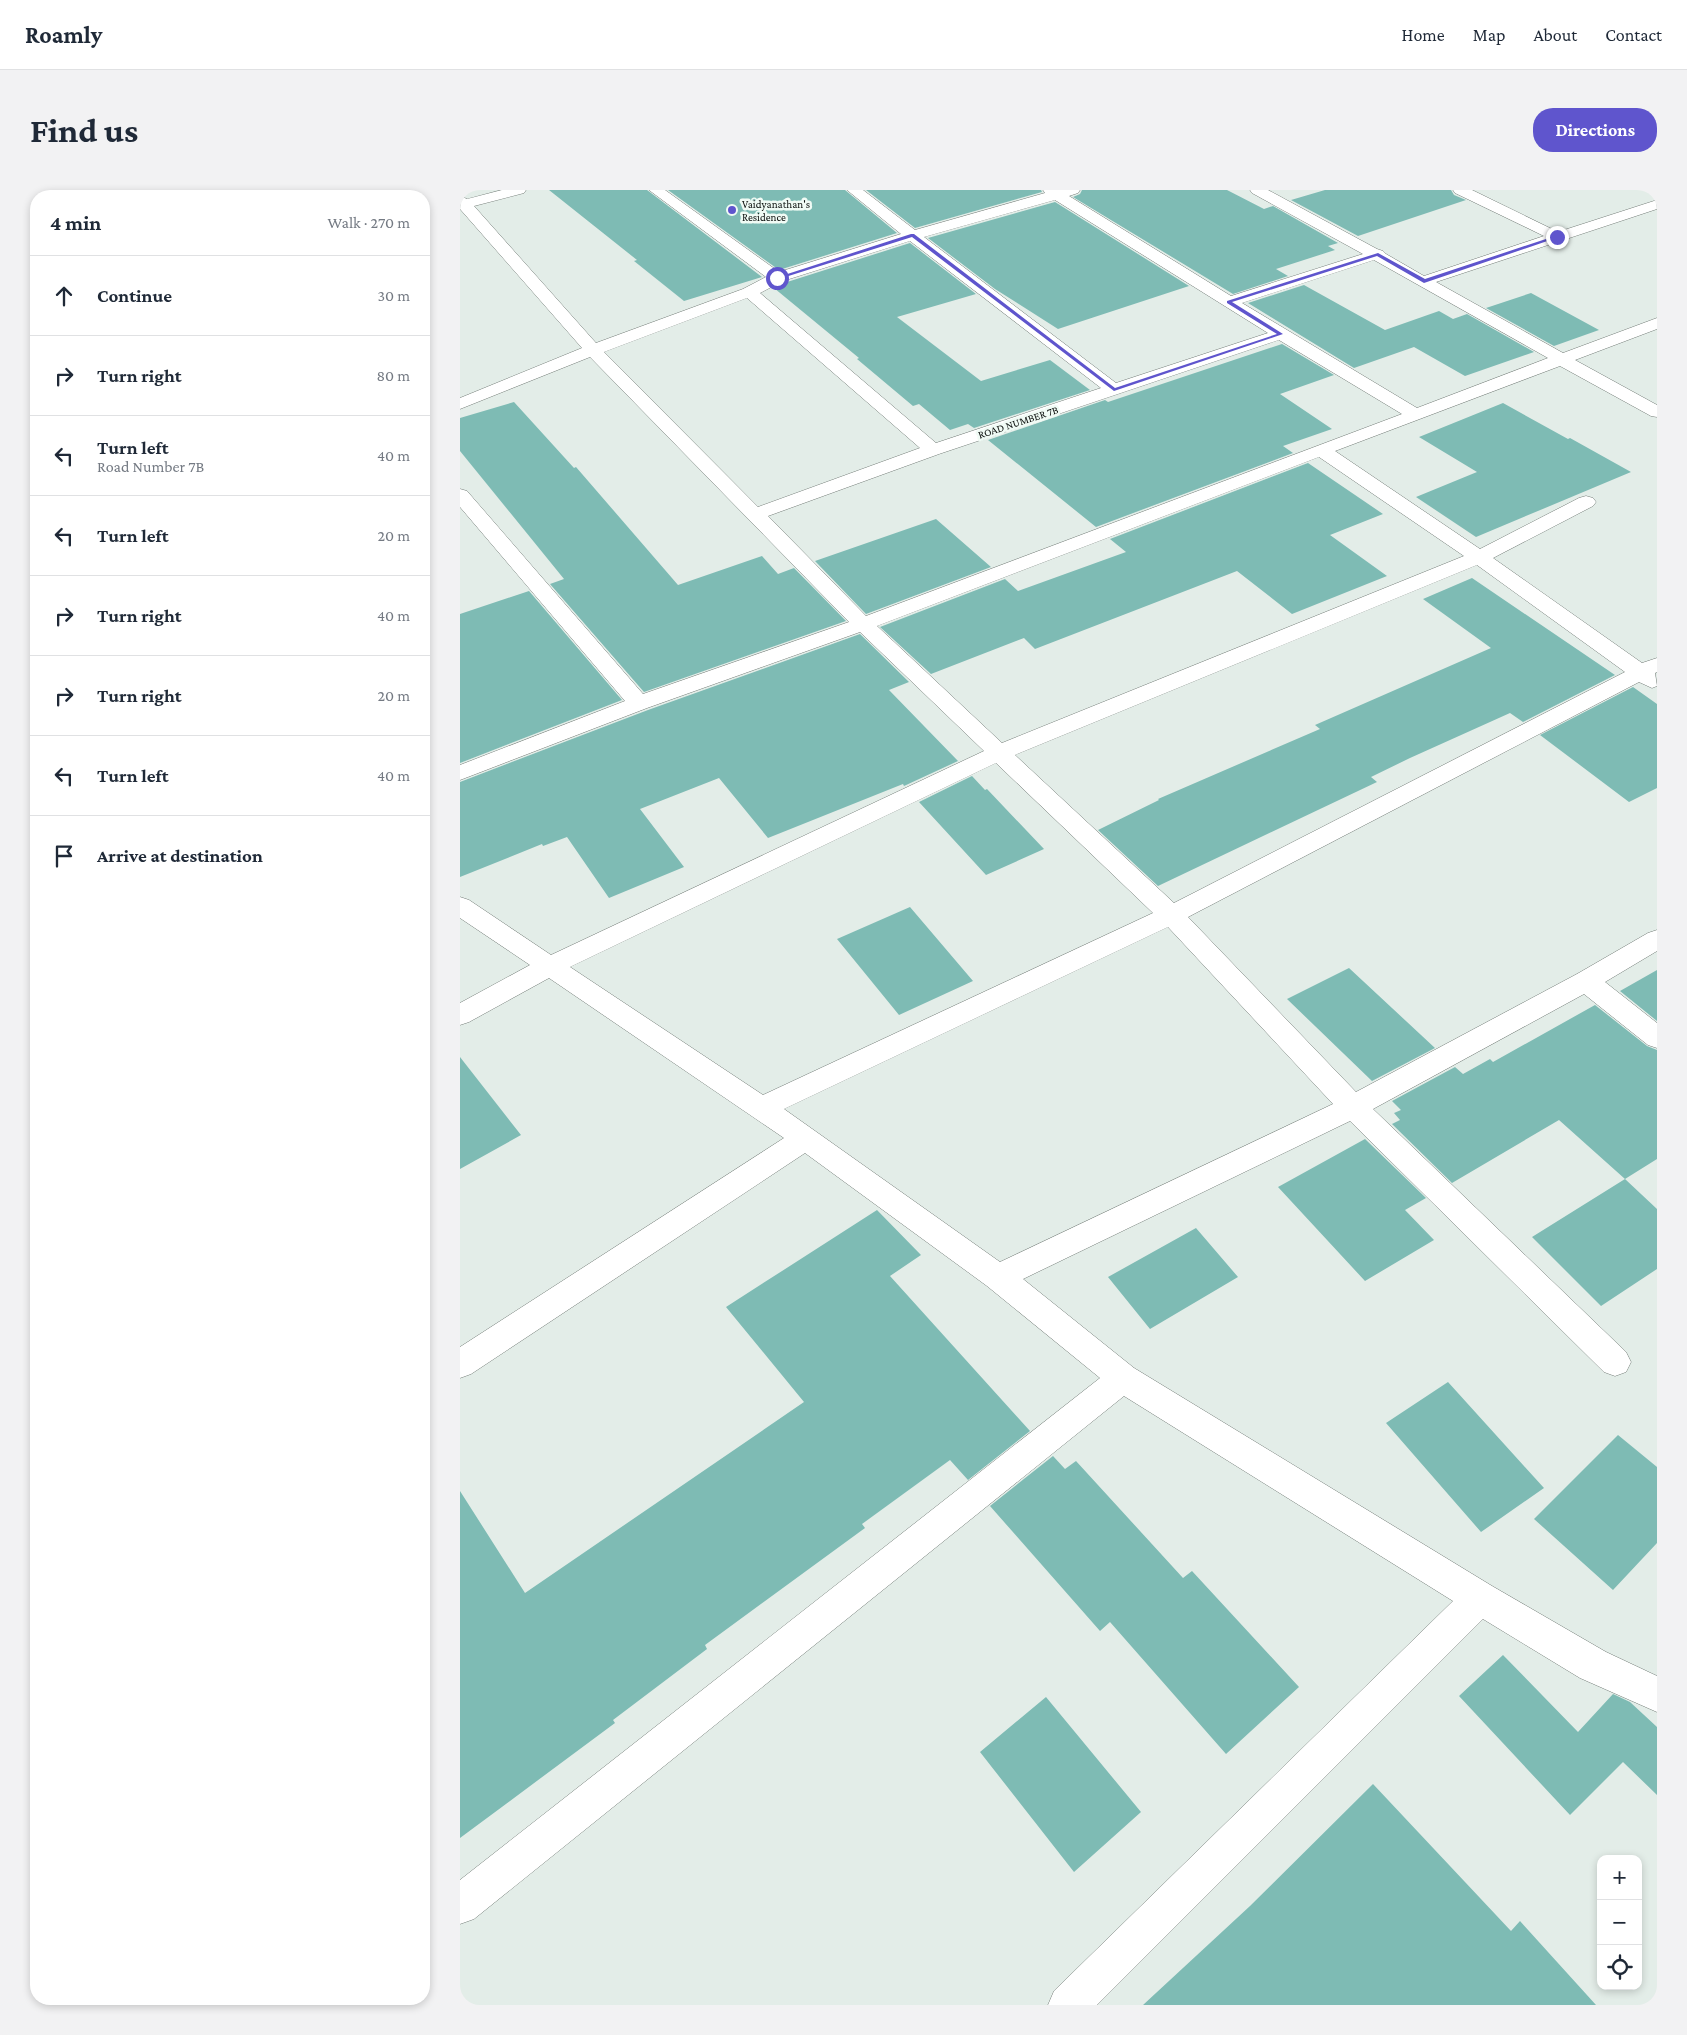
<!DOCTYPE html>
<html lang="en">
<head>
<meta charset="utf-8">
<style>
	:root { --surface:#fff; --page:#f2f2f3; --text:#1f2937; --muted:#747a83; --line:#e0e1e3; --accent:#5f55cd }
	body { margin:0; font-family:"Crimson Pro",serif; background:var(--page); color:var(--text) }
	.controls { position:absolute; right:15px; bottom:15px; display:grid; overflow:hidden; border-radius:10px; box-shadow:0 2px 8px #0003 }
	.controls button { width:45px; height:45px; display:grid; place-items:center; padding:0; border:0; border-bottom:1px solid var(--line); background:var(--surface); color:var(--text); font:25px sans-serif }
	.stop { position:absolute; width:15px; height:15px; margin:-11px; border:4px solid #5f55cd; border-radius:50%; background:#fff }
	.stop.end { background:#5f55cd; border-color:#fff; box-shadow:0 1px 5px #0008 }
	.list { margin:0; padding:0; list-style:none }
	h2 { display:flex; justify-content:space-between; align-items:center; height:65px; margin:0; padding:0 20px; font-size:21px }
	h2 small { font-size:16px; font-weight:400; color:var(--muted) }
	.list li { display:grid; grid-template-columns:32px 1fr auto; gap:15px; align-items:center; box-sizing:border-box; height:80px; padding:0 20px; border-top:1px solid var(--line) }
	.list b { display:block; font-size:19px; white-space:nowrap }
	.list p { margin:0; font-size:16px; white-space:nowrap; color:var(--muted) }
	.list em { font-size:16px; font-style:normal; color:var(--muted) }
	.icon { flex:none; width:28px; height:28px; fill:none; stroke:currentColor; stroke-width:2; stroke-linecap:round; stroke-linejoin:round }
	.map { position:relative; flex:none; width:1197px; height:1815px; overflow:hidden; border-radius:20px }
	header { display:flex; align-items:center; gap:30px; box-sizing:border-box; height:70px; padding:0 25px; background:var(--surface); border-bottom:1px solid var(--line) }
	header strong { font-size:24px }
	nav { display:flex; gap:28px; margin-inline-start:auto; font-size:18px }
	.intro { display:flex; align-items:center; justify-content:space-between; box-sizing:border-box; height:120px; padding:0 30px }
	h1 { margin:0; font-size:35px }
	.button { padding:12px 22px; border-radius:20px; background:var(--accent); color:#fff; font-size:18px; font-weight:700 }
	main { display:flex; gap:30px; padding:0 30px }
	aside { flex:1; background:var(--surface); border-radius:20px; box-shadow:0 2px 8px #0003 }
	.map>svg:first-child { display:block }
	.building { fill:#7ebbb4 }
	.lines { fill:none; stroke-linecap:round; stroke-linejoin:round }
	.minor-casing { stroke:#747d78; stroke-width:1 }
	.minor { fill:#fff; fill-rule:evenodd }
	.route { fill:#5f55cd }
	.poi-dot { fill:#5f55cd; stroke:#f0fbf5; stroke-width:2 }
	.labels { text-anchor:middle; stroke-width:5; stroke-linejoin:round; paint-order:stroke }
	.far-poi-label { font-size:11px; fill:#090d0b; stroke:#f0fbf5; text-anchor:start }
	.far-street-label { font-size:11px; fill:#090d0b; stroke:#f0fbf5 }
</style>
</head>
<body>
<header>
<strong>Roamly</strong>
<nav><a>Home</a><a>Map</a><a>About</a><a>Contact</a></nav>
</header>
<div class="intro"><h1>Find us</h1><a class="button">Directions</a></div>
<main>
<aside>
<h2>4 min<small>Walk · 270 m</small></h2>
<ul class="list">
<li><svg class="icon" aria-label="ahead" viewBox="0 0 24 24"><path d="M12 20V5M6 11l6-6 6 6"/></svg><div><b>Continue</b></div><em>30 m</em></li>
<li><svg class="icon" aria-label="right" viewBox="0 0 24 24"><path d="M7 20v-9h11M14 6l5 5-5 5"/></svg><div><b>Turn right</b></div><em>80 m</em></li>
<li><svg class="icon" aria-label="left" viewBox="0 0 24 24"><path d="M17 20v-9H6M10 6l-5 5 5 5"/></svg><div><b>Turn left</b><p>Road Number 7B</p></div><em>40 m</em></li>
<li><svg class="icon" aria-label="left" viewBox="0 0 24 24"><path d="M17 20v-9H6M10 6l-5 5 5 5"/></svg><div><b>Turn left</b></div><em>20 m</em></li>
<li><svg class="icon" aria-label="right" viewBox="0 0 24 24"><path d="M7 20v-9h11M14 6l5 5-5 5"/></svg><div><b>Turn right</b></div><em>40 m</em></li>
<li><svg class="icon" aria-label="right" viewBox="0 0 24 24"><path d="M7 20v-9h11M14 6l5 5-5 5"/></svg><div><b>Turn right</b></div><em>20 m</em></li>
<li><svg class="icon" aria-label="left" viewBox="0 0 24 24"><path d="M17 20v-9H6M10 6l-5 5 5 5"/></svg><div><b>Turn left</b></div><em>40 m</em></li>
<li><svg class="icon" aria-label="arrive" viewBox="0 0 24 24"><path d="M6 21V4h12l-3 4 3 4H6"/></svg><div><b>Arrive at destination</b></div></li>
</ul>
</aside>
<div class="map">
<svg width="1197" height="1815" viewBox="0 0 1197 1815">
	<rect width="100%" height="100%" fill="#e3ede8"/>
	<path class="building" d="M89,0h98l115,87 -78,24 -50,-40 3,-1z
		M208,0h177l52,43 -118,37z
		M406,0h175l1,2 -127,36z
		M622,0h145l37,19 9,-3 65,37 -10,3 7,4 -59,19 12,7 -55,18 -160,-97 7,-3z
		M865,0h126l3,5 12,5 -108,36 -67,-36z
		M595,12l134,84 -131,43 -63,-40 -67,-51z
		M450,53l66,51 -79,23 84,64 69,-21 40,30 -116,38 -6,-4 -18,6 -31,-26 -6,2 -56,-47 2,-1 -85,-70 10,-5z
		M844,95l81,45 54,-19 14,8 14,-5 67,38 -69,24 -51,-29 -60,21 -106,-65z
		M1071,103l68,37 -45,16 -68,-38z
		M822,154l52,31 -54,19 52,35 -49,17 10,7 -197,74 -108,-87 117,-40 3,2z
		M54,212l60,66 2,-1 102,118 84,-29 16,18 16,-6 52,53 -202,71 -94,-108 14,-5 -104,-128v-33z
		M1043,213l65,36 2,-1 61,34 -155,65 -60,-40 61,-25 -58,-35z
		M848,273l75,51 -53,21 57,41 -95,38 -55,-43 -202,78 -11,-11 -93,36 -51,-47 125,-48 13,12 108,-39 -16,-13z
		M476,329l55,48 -125,47 -51,-53z
		M1012,388l143,97 -92,47 -13,-9 -100,45 -39,19 6,5 -219,104 -60,-56 61,-30 -1,-1 162,-70 -5,-4 176,-77 -68,-49z
		M69,401l93,109 -162,63v-149z
		M400,444l49,48 -20,8 69,71 -54,25 -1,-2 -135,54 -49,-60 -79,31 44,58 -75,31 -42,-61 -24,9 -1,-2 -82,33v-95l188,-72z
		M1173,497l24,17v84l-28,14 -89,-67z
		M512,586l13,14 2,-1 57,60 -58,26 -67,-73z
		M450,717l63,74 -74,34 -62,-76z
		M889,778l86,80 -63,33 -85,-82z
		M1197,780v51l-37,-30z
		M1135,815l52,41 10,4v109l-32,20 -66,-59 -107,63 -60,-59 8,-4 -6,-7 7,-3 -9,-9 63,-34 8,7 27,-15 3,3z
		M0,867l61,78 -61,34z
		M905,949l61,59 -21,12 29,30 -69,41 -87,-94z
		M1165,989l32,30v60l-56,37 -69,-69z
		M417,1020l44,45 -31,21 140,155 -62,49 -18,-20 -88,64 3,4 -160,117 2,4 -94,71 2,3 -155,115v-347l65,102 279,-191 -78,-95z
		M736,1038l42,49 -88,52 -42,-52z
		M988,1192l96,106 -63,44 -95,-109z
		M1158,1245l39,32v76l-44,47 -79,-71z
		M593,1266l12,13 11,-8 107,117 9,-7 107,116 -73,67 -116,-132 -10,9 -110,-125z
		M1043,1465l75,77 35,-38 17,8 27,25v68l-34,-33 -53,53 -111,-119z
		M586,1507l95,115 -67,60 -94,-120z
		M913,1594l138,147 9,-10 76,84h-453l107,-99z"/>
	<g class="lines">
		<g class="minor-casing">
			<path id="minor" d="M42,0h24l-2,3 -50,13 122,137 147,-54 23,-12 -117,-87h16l114,82 122,-38 -54,-44h16l52,40 130,-37 -2,-3h37l-2,3 -9,3 162,100 132,-42 -111,-61 -2,-3h18l109,59 6,2 3,3 38,22 120,-40 -89,-43 -2,-3h19l86,42 99,-32v9l-221,73 127,71 94,-35v11l-82,31 82,45v12l-6,-1 -91,-50 -225,85 145,98 99,-51 7,-2 7,2 3,4 -3,4 -100,52 149,105 15,-5v14l-2,1 2,13 -5,2 -13,-6 -451,235 168,175 221,-118 71,-41 9,-3v21l-52,31 52,41v25l-9,-3 -64,-51 -211,115 253,243 5,10 -5,10 -11,4 -11,-4 -254,-251 -327,158 111,89 358,218 114,66 51,24v36l-77,-34 -97,-59 -386,386h-49l6,-14 399,-390 -329,-205 -650,523 -14,5v-44l640,-502 -113,-92 -182,-133 -334,221 -11,4v-31l324,-209 -235,-160 -80,44 -9,3v-22l70,-38 -70,-47v-21l9,3 82,55 433,-204 -124,-119 -213,76 -187,72v-15l165,-64 -165,-194v-18l7,2 176,203 206,-72 -259,-265 -130,52v-11l122,-50 -122,-139v-13l7,3zM595,10l213,133 -152,50 -192,-146zM450,51l191,147 -165,55 -176,-150 23,-12zM914,70l174,98 -131,50 -175,-105zM287,108l173,150 -162,59 -154,-155zM819,150l123,74 -536,202 -98,-100 171,-62zM859,267l145,99 -462,187 -125,-117zM1017,375l148,107 -451,231 -159,-148zM536,573l157,150 -390,182 -193,-128zM708,737l165,177 -333,158 -216,-153z"/>
		</g>
		<use href="#minor" class="minor"/>
	</g>
	<path class="route" d="M451,44h3l201,154 162,-54 -50,-31v-2l151,-48 47,26 130,-43 4,1 -135,46 -47,-27 -145,46 51,32 -169,57 -202,-154 -133,42 -4,-1z"/>
	<circle class="poi-dot" cx="272" cy="20" r="5"/>
	<g class="labels">
		<g class="far-poi-label">
			<text x="282" y="18">Vaidyanathan's<tspan x="282" dy="13">Residence</tspan></text>
		</g>
		<g class="far-street-label">
			<text transform="translate(558 232) rotate(-18)" y="4">ROAD NUMBER 7B</text>
		</g>
	</g>
</svg>
<div class="controls">
<button>+</button>
<button>−</button>
<button><svg class="icon" aria-label="locate" viewBox="0 0 24 24"><circle cx="12" cy="12" r="6"/><path d="M12 2v4M12 18v4M2 12h4M18 12h4"/></svg></button>
</div>
<div class="stop" style="left:317px;top:88px"></div>
<div class="stop end" style="left:1097px;top:47px"></div>
</div>
</main>
</body>
</html>
